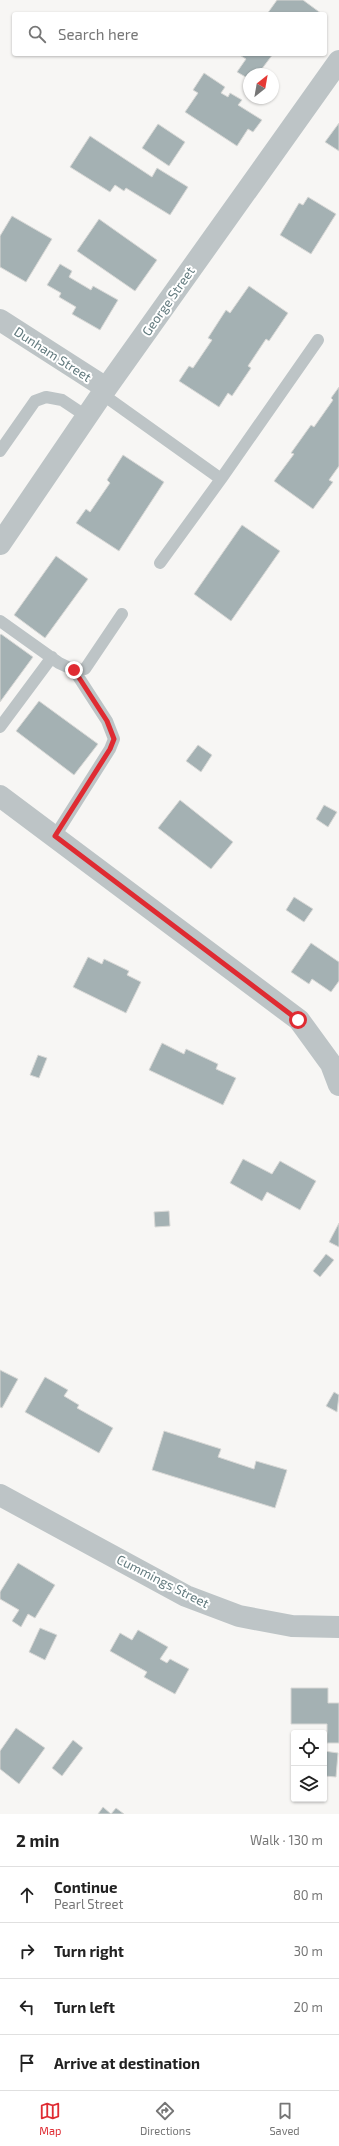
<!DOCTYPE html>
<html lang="en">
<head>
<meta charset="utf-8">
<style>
	:root { --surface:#fff; --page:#f6f6f6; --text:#222; --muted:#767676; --line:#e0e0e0; --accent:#df2b32 }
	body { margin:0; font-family:"Exo 2",sans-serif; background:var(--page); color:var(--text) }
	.controls { position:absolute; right:12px; bottom:12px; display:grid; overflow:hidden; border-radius:4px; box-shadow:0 1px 3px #0004 }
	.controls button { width:36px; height:36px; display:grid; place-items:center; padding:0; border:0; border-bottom:1px solid var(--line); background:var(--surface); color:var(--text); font:20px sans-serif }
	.compass { position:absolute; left:243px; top:68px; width:36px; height:36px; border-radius:50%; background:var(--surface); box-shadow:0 1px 3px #0004; rotate:31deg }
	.stop { position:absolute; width:12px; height:12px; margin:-9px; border:3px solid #df2b32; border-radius:50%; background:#fff }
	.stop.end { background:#df2b32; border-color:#fff; box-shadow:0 1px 4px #0008 }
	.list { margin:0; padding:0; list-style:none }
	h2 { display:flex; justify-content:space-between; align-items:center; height:52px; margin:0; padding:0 16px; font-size:17px }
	h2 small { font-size:13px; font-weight:400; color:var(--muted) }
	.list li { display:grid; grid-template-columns:26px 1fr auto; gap:12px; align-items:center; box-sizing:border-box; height:56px; padding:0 16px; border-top:1px solid var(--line) }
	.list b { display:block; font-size:15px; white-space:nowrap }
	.list p { margin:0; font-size:13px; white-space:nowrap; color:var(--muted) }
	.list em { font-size:13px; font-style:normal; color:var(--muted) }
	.icon { flex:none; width:22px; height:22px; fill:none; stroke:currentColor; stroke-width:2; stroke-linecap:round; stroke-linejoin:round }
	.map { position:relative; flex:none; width:339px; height:1814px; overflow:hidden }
	.search { position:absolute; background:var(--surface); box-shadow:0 1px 3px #0004; left:12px; right:12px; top:12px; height:44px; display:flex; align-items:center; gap:10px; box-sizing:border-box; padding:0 14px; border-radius:4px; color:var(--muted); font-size:15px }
	.sheet { height:276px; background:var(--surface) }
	nav { display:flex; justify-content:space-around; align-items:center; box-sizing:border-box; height:56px; border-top:1px solid var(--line); background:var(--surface); font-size:11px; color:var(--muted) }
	nav a { display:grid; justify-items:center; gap:2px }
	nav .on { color:var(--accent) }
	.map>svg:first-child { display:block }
	.building { fill:#a4b1b3; stroke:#d8d8d6 }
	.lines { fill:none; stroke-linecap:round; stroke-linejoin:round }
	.lane { stroke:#bdc4c6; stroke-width:12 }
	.street { stroke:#bdc4c6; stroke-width:22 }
	.route { stroke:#df2b32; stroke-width:5 }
	.labels { text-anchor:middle; stroke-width:4; stroke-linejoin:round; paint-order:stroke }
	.street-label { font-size:13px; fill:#627a7e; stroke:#fff }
</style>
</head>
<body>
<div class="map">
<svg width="339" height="1814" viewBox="0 0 339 1814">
	<rect width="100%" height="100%" fill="#f7f6f4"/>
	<path class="building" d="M277,0h26l19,14h-55z
		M238,54h35l-15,20h-9v5l-12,-7 9,-13z
		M204,73l21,14 -4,6 7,4 2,-4 12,7 -4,5 24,15 -9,12 -5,-3 -11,17 -52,-34 13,-19 -5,-3z
		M339,123v28l-14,-9z
		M158,124l27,18 -16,24 -27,-18z
		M90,136l62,41 5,-9 31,19 -18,28 -44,-27 -2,3 -9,-6 -5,7 -40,-25z
		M308,197l28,17 -25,40 -31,-19 19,-32 4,2z
		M12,216l40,23 -26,43 -26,-15v-31z
		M99,219l58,41 -22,31 -58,-40z
		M60,264l12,7 -3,6 22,13 2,-4 25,14 -18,30 -28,-16 4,-7 -17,-10 2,-4 -14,-8z
		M249,286l39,27 -19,28 -3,-2 -18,27 3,2 -19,28 -4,-3 -9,14 -40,-26 10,-15 4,2 19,-28 -4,-2 18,-28 4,3z
		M339,387v79l-10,14 4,2 -20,27 -39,-28 20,-27 -3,-1 20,-28 3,2 19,-27 -2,-2z
		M123,455l41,27 -45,69 -43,-28 10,-14 4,3 20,-29 -3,-3z
		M242,525l38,26 -49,70 -37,-27z
		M56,556l32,23 -43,59 -31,-23z
		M1,634l32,23 -33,45v-67z
		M39,701l59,43 -24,31 -58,-44z
		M198,745l14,10 -11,17 -15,-11z
		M180,800l53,42 -22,27 -53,-41z
		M324,805l13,7 -9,15 -12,-8z
		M294,897l19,12 -9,13 -18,-12z
		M311,943l28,19v19l-8,11 -19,-13 -3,5 -18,-12z
		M88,957l14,7 2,-5 25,12 -2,4 14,7 -15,31 -53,-26z
		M162,1043l22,11 2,-5 32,15 -2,5 20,9 -13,27 -74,-35z
		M38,1055l9,3 -8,20 -9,-3z
		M243,1159l29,15 8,-13 36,20 -16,29 -33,-18 -5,9 -32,-18z
		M169,1211l1,15 -15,1 -1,-15z
		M339,1223v24l-10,-5z
		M326,1254l8,6 -14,17 -7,-6z
		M0,1370l18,9 -16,29 -2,-1z
		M45,1377l23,13 -4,6 15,9 -2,3 36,20 -14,25 -74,-41z
		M334,1392l5,3 -2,17 -11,-6z
		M164,1431l57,18 -3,8 36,12 2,-8 31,9 -12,38 -123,-38z
		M18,1563l37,22 -20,33 -7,-4 -7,13 -9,-6 7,-11 -19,-11v-7z
		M40,1628l17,7 -12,25 -16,-8z
		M138,1630l30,17 -8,12 7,4 3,-4 19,10 -14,25 -31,-17 3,-5 -37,-21 10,-18 12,7z
		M291,1688h37v15h11v40h-12v-19h-36z
		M16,1728l29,20 -26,36 -19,-15v-18z
		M73,1740l10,8 -21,28 -10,-8z
		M324,1751l14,2 -2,24 -12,-1z
		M103,1807l8,7 5,-6 8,6h-26z"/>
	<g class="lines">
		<path class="lane" d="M102,394l119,85 97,-139
			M0,451l35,-50 11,-4 16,3 24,16
			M160,563l61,-84
			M0,621l59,42 15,7 11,-1 37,-55
			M0,727l52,-70
			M55,836l55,-87 4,-10 -7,-18 -33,-51"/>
		<path class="street" d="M0,320l106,68
			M0,544l102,-150 237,-333
			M0,796l299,224 32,44 8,21
			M0,1495l186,101 53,20 53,10 47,1"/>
	</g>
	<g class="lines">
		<path class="route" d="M74,670l33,51 7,18 -4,10 -55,87 243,184"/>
	</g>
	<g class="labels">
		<g class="street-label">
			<text transform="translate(168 301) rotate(-55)" y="5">George Street</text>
			<text transform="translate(53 354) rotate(33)" y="5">Dunham Street</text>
			<text transform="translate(163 1581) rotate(27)" y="5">Cummings Street</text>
		</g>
	</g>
</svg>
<div class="controls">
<button><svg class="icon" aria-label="locate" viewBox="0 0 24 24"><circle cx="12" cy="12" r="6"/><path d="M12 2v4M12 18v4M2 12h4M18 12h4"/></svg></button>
<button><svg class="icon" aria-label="layers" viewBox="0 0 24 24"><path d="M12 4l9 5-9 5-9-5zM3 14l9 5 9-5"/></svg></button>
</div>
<svg class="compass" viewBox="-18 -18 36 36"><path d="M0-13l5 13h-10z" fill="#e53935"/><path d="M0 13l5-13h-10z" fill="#767676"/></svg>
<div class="stop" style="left:298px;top:1020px"></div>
<div class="stop end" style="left:74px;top:670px"></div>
<div class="search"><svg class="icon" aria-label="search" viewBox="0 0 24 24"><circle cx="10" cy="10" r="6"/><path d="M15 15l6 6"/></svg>Search here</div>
</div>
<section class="sheet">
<h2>2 min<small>Walk · 130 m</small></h2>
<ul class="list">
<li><svg class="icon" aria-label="ahead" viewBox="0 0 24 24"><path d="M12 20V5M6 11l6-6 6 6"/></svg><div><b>Continue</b><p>Pearl Street</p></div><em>80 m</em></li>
<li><svg class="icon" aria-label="right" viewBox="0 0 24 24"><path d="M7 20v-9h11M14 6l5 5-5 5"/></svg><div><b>Turn right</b></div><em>30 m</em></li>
<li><svg class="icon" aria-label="left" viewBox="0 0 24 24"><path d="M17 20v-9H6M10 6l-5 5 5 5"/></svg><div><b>Turn left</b></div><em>20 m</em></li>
<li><svg class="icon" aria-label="arrive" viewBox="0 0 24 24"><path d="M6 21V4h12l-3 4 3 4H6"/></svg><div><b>Arrive at destination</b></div></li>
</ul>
</section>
<nav>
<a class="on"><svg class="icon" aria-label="map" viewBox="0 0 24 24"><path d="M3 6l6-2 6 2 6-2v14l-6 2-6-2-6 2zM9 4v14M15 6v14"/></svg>Map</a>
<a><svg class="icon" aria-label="directions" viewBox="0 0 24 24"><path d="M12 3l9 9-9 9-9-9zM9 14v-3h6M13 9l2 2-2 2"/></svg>Directions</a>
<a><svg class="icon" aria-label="saved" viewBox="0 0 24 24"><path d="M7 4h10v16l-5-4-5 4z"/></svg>Saved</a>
</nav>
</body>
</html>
